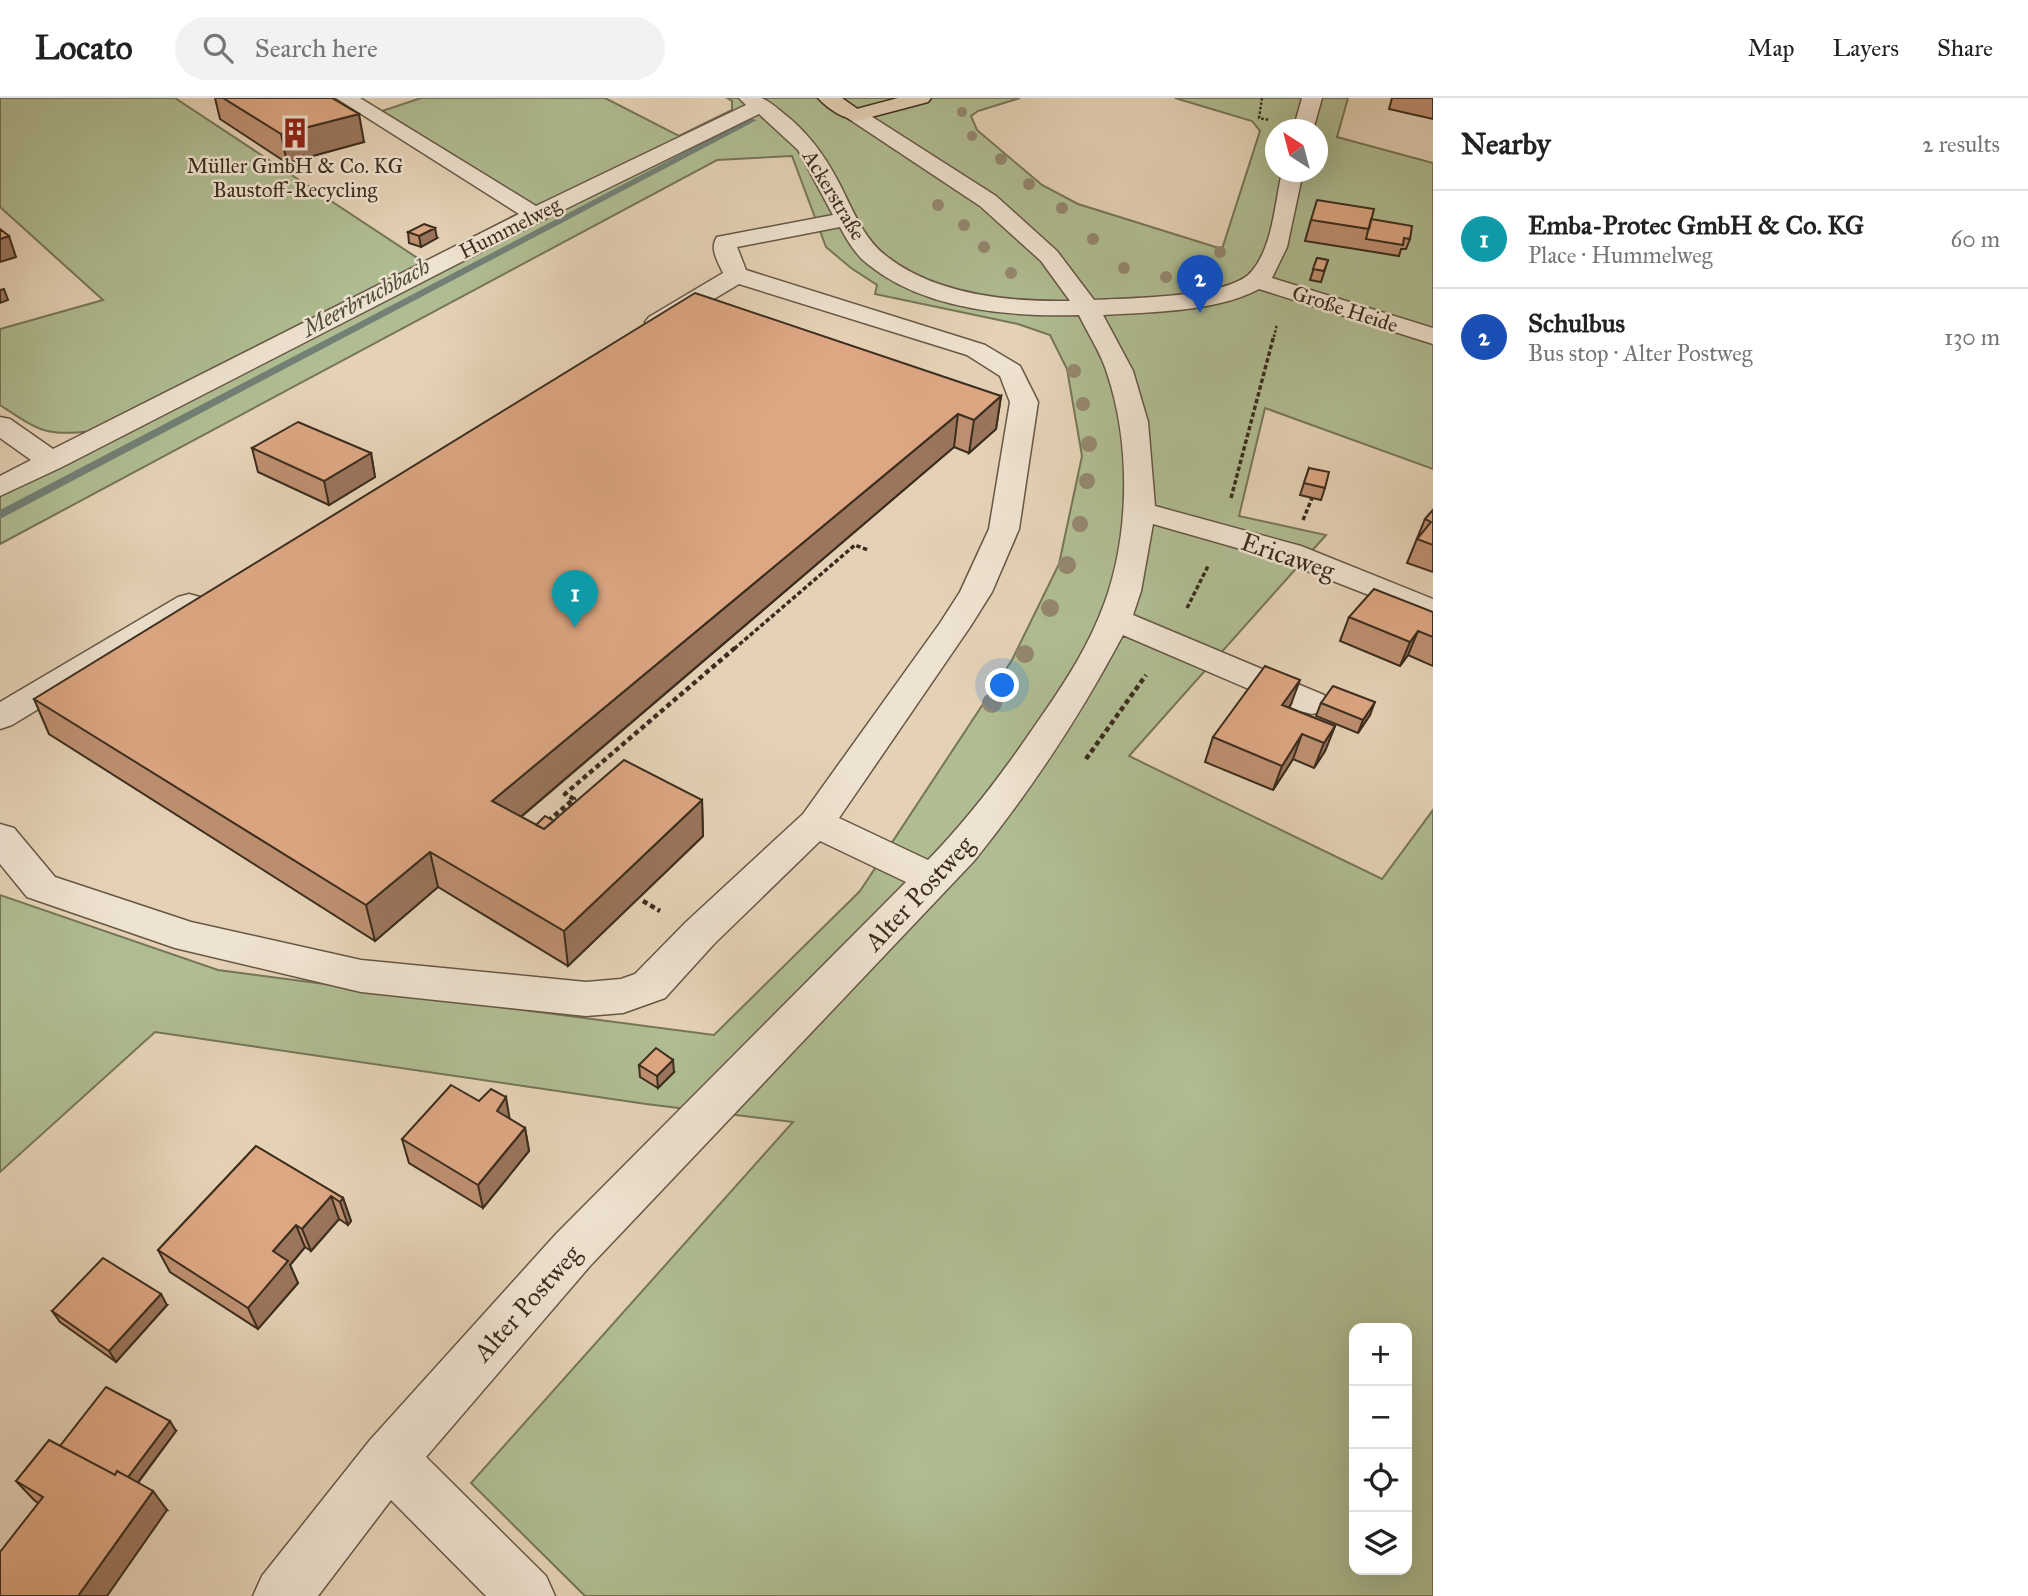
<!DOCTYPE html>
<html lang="en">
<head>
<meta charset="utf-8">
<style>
	:root { --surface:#fff; --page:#f2f2f2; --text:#222; --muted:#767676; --line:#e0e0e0; --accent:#8f2418 }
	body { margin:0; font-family:"IM FELL Great Primer",serif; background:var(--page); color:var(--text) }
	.controls { position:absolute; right:21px; bottom:21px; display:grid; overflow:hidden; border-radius:14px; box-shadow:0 7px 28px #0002 }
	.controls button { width:63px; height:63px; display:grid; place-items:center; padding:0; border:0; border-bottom:2px solid var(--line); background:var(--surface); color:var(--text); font:35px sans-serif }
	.compass { position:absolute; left:1265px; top:21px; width:63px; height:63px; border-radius:50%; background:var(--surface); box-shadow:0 7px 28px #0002; rotate:324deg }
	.you { position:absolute; left:1003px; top:588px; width:24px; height:24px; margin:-18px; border:5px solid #fff; border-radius:50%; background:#1a73e8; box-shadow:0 0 0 10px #1a73e833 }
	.badge { display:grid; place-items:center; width:46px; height:46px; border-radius:50%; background:var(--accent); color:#fff; font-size:23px; font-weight:700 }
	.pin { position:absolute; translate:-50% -58px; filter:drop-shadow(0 2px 4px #0008) }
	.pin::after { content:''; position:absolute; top:37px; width:24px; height:21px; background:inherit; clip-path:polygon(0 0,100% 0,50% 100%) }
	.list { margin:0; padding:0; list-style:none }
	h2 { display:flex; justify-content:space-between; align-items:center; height:91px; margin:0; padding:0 28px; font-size:30px }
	h2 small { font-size:23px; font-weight:400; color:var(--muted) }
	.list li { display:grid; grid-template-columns:46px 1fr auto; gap:21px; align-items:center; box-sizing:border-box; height:98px; padding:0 28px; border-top:2px solid var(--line) }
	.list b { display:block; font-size:26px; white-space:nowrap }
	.list p { margin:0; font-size:23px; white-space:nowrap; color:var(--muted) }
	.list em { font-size:23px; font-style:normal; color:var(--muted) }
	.icon { flex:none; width:38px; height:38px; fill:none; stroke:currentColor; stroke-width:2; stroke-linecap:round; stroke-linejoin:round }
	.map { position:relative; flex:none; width:1433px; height:1498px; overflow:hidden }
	header { display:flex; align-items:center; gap:42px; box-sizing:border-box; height:98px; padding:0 35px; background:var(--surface); border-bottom:2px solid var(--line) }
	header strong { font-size:33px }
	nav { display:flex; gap:38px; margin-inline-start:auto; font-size:24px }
	.search { width:490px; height:63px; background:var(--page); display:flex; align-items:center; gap:18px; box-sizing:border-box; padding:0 24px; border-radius:38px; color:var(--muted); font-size:26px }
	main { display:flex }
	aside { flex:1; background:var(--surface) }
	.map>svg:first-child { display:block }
	.green { fill:#b0bd92; stroke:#767558; stroke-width:2; fill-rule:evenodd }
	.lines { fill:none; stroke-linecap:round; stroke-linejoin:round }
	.stream { fill:#728076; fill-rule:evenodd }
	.minor-casing { stroke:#665644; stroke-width:3 }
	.major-casing { stroke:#3b2d1e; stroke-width:3 }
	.highway-casing { stroke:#3b2d1e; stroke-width:3 }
	.path-far2 { stroke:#3b2d1e; stroke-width:2.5; stroke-dasharray:2.5 2; stroke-linecap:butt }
	.path-far1 { stroke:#3b2d1e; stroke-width:3.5; stroke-dasharray:4.5 2.5; stroke-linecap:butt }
	.path { stroke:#3b2d1e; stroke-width:4.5; stroke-dasharray:5 3.5; stroke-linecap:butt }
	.minor { fill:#eee2d0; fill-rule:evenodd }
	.major { fill:#e5d2b6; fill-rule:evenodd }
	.highway { fill:#e5d2b6; fill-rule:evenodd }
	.tree { fill:#94876f }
	.wall { fill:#be9071; stroke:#3b2d1e; stroke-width:2 }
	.shaded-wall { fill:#9b755c; stroke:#3b2d1e; stroke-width:2 }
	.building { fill:#dda783; stroke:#3b2d1e; stroke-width:2 }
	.labels { text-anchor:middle; stroke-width:5; stroke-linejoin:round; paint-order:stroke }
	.far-poi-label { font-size:21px; fill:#3b2d1e; stroke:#eee2d0 }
	.far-street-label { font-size:21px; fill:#3b2d1e; stroke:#eee2d0 }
	.far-water-label { font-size:23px; font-style:italic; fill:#4d493b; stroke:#eee2d0 }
	.street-label { font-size:26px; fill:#3b2d1e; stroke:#eee2d0 }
</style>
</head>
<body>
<header>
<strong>Locato</strong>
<div class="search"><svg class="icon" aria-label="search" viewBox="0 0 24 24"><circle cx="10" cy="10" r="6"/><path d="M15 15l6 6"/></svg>Search here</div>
<nav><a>Map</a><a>Layers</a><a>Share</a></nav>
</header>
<main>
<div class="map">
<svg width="1433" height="1498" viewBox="0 0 1433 1498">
	<rect width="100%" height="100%" fill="#e5d2b6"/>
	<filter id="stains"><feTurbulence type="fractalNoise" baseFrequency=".00286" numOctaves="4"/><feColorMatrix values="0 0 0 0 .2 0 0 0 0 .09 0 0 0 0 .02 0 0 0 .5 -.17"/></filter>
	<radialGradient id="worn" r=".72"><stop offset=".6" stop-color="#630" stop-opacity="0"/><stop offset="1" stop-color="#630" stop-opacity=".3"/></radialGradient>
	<path class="green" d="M0,0h175l250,165 109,-58 -152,-94 39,-13h184l74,38 53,-26v-9l-5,-3h293l-42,13 -7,5 6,14 65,55 36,19 144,45 38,-118 -8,-10 -77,-23h173l-11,39 96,26v306l-168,-61 -26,108 87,19 -197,221 253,123 51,-69v786h-848l-114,-113 322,-361 -147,-18 -491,-72 -155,140v-277l218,75 496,65 146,-144 152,-231 47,-96 23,-108 -15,-87 -17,-34 -32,-11 -143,-30 2,-9 -26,-17 -25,-21 -34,-91 -75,4 -717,384v-64l94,-49c-50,5 -53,1 -94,-26v-76l103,-29 -103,-93zM1276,32h42v42h-42zM1354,1230h53v242h-53z"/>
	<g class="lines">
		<path class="stream" d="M750,20l7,2 -757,399v-9z"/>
		<g class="minor-casing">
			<path id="minor" d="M336,0h24l176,108 210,-101 -7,-7c7,0 16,0 22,0 7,2 16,10 22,15 25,19 42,43 56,70 13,25 24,55 46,72 50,40 123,47 185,46l-29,-40 -61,-55 -131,-87 -3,-4 3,-4h14l133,85 61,55 37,49c35,-2 137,-2 158,-29 21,-25 23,-69 30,-99h21l-16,75 -15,31 161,50v16l-174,-55c-42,23 -109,23 -156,26l30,56 15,51 7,84 146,40 132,53v21l-154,-60 -126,-36 -12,67 -8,24 191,80 5,8 -5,8 -12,3 -12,-3 -177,-76c-43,81 -91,154 -149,226l-384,405 -164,191 120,119 9,20h-69l-95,-96 -73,96h-65l9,-20 108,-136 186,-206 350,-352 -86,-41 -106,103 -49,54 -42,15 -37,3 -225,-24 -186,-44 -148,-51 -27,-33v-40l14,4 41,49 136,45 170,38 225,22 35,-3 14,-5 51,-52 117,-108 137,-191 20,-31 29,-63 21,-127 -10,-26 -33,-21 -228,-71 -72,43 -9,3 -9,-3 -4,-5 4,-5 74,-44c-5,-11 -14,-25 -6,-36l116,-22 -35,-65 -39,-36 -216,106 -481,247 -62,29v-20l31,-16 -31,-22v-21l10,2 43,30 466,-235zM840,129c7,13 16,29 29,38 56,45 141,52 210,50 9,19 22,38 28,58 25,74 23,172 -8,244 -16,39 -41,76 -65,110 -32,47 -66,92 -106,133l-89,-42 131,-191 22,-35 27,-63 19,-127 -18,-36 -35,-21 -239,-75 -9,-23z
				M1302,0h20l-9,32h-20z
				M189,496l11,3 5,7 -5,7 -188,114 -12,4v-27l178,-105z"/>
		</g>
		<g class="major-casing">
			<path id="major" d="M818,0h24l24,17 -3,4c-15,4 -35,-10 -45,-21z"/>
		</g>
		<g class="highway-casing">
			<path id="highway" d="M898,0h33l-3,4 -72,19 -7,-2 -3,-4 3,-4z"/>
		</g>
		<path class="path-far2" d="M1262,0l-3,20 10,2
			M1274,239l3,-13"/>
		<path class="path-far1" d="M1231,400l43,-163
			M1303,422l9,-22
			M1187,510l21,-42
			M734,551l121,-104 13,5"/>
		<path class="path" d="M1086,661l60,-84
			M548,723l26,-22 -9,-5 171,-147
			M643,803l17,10"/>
		<use href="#minor" class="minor"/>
		<use href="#major" class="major"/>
		<use href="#highway" class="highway"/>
	</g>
	<g class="tree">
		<circle cx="962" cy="14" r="5"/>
		<circle cx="972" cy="38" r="5"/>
		<circle cx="1001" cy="61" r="6"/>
		<circle cx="1029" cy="86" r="6"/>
		<circle cx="938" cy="107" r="6"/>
		<circle cx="1062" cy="110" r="6"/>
		<circle cx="964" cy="127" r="6"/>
		<circle cx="1093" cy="141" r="6"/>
		<circle cx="984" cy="149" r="6"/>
		<circle cx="1220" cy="154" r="6"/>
		<circle cx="1124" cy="170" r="6"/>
		<circle cx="1011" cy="175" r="6"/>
		<circle cx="1166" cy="179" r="6"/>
		<circle cx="1074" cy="273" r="7"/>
		<circle cx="1083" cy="306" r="7"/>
		<circle cx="1089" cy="346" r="8"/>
		<circle cx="1087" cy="383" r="8"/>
		<circle cx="1080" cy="426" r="8"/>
		<circle cx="1067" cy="467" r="9"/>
		<circle cx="1050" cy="510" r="9"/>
		<circle cx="1025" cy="556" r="9"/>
		<circle cx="992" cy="605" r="10"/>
	</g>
	<path class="wall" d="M215,0h117l32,44 -77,21 -67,-44z
		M1392,0h41v21l-44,-10z
		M1371,121l39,20 -4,10h-5l-2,7 -94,-15 6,-21z
		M408,134l29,6 -16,9 -12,-4z
		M1317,160l11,2 -7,22 -11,-2z
		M1001,298l-5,33 -27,24 -15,-6 -433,370 15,8 18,-4 148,-21 1,36 -135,130 -130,-79 -63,54 -326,-207 -15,-35z
		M252,350l119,5 4,24 -46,28 -71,-33z
		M1309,370l16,20 -4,12 -21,-5z
		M1433,412v62l-26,-9 18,-44z
		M1433,514v54l-25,-11 -8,11 -60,-25 9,-24z
		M1321,605l49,12 -12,18 -42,-17z
		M1291,606l-2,4 46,18 -10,25 -11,17 -21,-9 -20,31 -68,-28 8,-25z
		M639,967l35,7 -16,16 -18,-11z
		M510,1021l15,9 4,23 -46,57 -74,-45 -7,-24z
		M256,1048l87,52 8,23 -3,4 -9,-6 -28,32 -6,-4 -15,18 8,18 -40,46 -88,-57 -12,-22z
		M167,1207l-51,57 -56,-40 -8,-11z
		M176,1333l-38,52 29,27 -129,-7 -4,-3 -18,-19 44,-35z"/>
	<path class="shaded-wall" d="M359,16l5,28 -77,21 -6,-29z
		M435,130l2,10 -16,9 -2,-11z
		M9,138l7,21 -16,5v-23z
		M4,191l4,11 -8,3v-13z
		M1001,298l-5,33 -27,24 5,-33z
		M958,316l-4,33 -456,389 -6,-35z
		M371,355l4,24 -46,28 -5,-24z
		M1418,533l-10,24 -8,11 10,-24z
		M1300,582l-9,24 -18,26 9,-25z
		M1375,604l-5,13 -12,18 5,-13z
		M1335,628l-10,25 -11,17 10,-25z
		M1302,636l-9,25 -20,31 9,-24z
		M702,702l1,36 -135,130 -4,-35z
		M430,754l8,35 -63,54 -9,-36z
		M673,962l1,12 -16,16 -1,-12z
		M506,999l4,24 -13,-10z
		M525,1030l4,23 -46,57 -5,-23z
		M331,1098l8,23 -28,32 -9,-22z
		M343,1100l8,23 -3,4 -8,-23z
		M296,1127l9,22 -15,18 8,18 -40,46 -10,-21 25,-57z
		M161,1196l6,11 -51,57 -7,-11z
		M170,1323l6,10 -47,63 -7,-9z
		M153,1393l14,19 -60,86h-29z"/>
	<path class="building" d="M223,0h109l27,16 -78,20z
		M1317,102l57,9 -5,20 -58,-9z
		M1371,121l41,7 -2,13 -6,-1 -1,7 -37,-6z
		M424,126l11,4 -16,8 -11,-4z
		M0,131l9,7 -9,3z
		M1317,160l11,2 -4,11 -11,-2z
		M695,195l306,103 -27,24 -16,-6 -466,387 52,28 80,-69 78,40 -138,131 -134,-79 -64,53 -332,-206z
		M298,324l73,31 -47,28 -72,-33z
		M1309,370l20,4 -4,16 -21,-5z
		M1433,412v35l-16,-6 14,-17 -6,-3z
		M1374,491l59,23v25l-15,-6 -8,11 -61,-25z
		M1265,568l35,14 -18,25 53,21 -11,17 -22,-9 -20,32 -69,-29z
		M1333,588l42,16 -12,18 -42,-17z
		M545,718l9,5 -10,8 -8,-4z
		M656,950l17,12 -16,16 -18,-11z
		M451,987l28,16 12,-12 15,8 -9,14 28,17 -47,57 -76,-46z
		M256,1048l87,52 -3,4 -9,-6 -29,33 -6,-4 -23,26 15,10 -40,47 -90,-58z
		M103,1160l58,36 -52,57 -57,-40z
		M106,1289l64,34 -42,56 -11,-6 -2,4 -55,-29z
		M49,1342l66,35 2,-4 36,20 -75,105h-78v-44l43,-55 -27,-16z"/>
	<defs>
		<g id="building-bare" transform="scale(2.415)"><path d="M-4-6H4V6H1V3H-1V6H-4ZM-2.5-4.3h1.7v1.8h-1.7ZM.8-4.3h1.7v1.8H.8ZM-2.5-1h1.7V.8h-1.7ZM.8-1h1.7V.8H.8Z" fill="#8f2418" stroke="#eee2d0" stroke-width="2.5" paint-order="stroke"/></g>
	</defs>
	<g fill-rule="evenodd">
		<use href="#building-bare" x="295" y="35"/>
	</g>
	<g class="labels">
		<g class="far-poi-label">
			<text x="295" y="75">Müller GmbH &amp; Co. KG<tspan x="295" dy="24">Baustoff-Recycling</tspan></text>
		</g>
		<g class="far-street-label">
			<text transform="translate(834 97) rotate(59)" y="7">Ackerstraße</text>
			<text transform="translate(510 130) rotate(-27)" y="7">Hummelweg</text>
			<text transform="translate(1345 211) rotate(18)" y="7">Große Heide</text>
		</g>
		<g class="far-water-label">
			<text transform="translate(366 199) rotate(-28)" y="8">Meerbruchbach</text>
		</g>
		<g class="street-label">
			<text transform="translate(1288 458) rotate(19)" y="9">Ericaweg</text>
			<text transform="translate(919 795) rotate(-47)" y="9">Alter Postweg</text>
			<text transform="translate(527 1205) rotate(-48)" y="9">Alter Postweg</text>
		</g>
	</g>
	<rect width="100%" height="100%" filter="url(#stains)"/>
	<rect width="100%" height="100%" fill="url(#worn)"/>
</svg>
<div class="controls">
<button>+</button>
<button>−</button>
<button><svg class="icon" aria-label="locate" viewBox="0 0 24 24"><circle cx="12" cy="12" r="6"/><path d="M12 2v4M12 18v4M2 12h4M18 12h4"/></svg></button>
<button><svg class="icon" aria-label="layers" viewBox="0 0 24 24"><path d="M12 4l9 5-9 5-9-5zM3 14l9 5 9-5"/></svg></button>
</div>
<svg class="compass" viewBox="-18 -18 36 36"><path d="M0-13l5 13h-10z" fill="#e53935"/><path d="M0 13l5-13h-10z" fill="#767676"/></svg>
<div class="you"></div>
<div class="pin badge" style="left:575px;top:530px;background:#0f9aa8">1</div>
<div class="pin badge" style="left:1200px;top:215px;background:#1a4fb4">2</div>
</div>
<aside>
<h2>Nearby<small>2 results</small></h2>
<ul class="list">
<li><span class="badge" style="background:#0f9aa8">1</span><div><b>Emba-Protec GmbH &amp; Co. KG</b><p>Place · Hummelweg</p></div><em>60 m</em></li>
<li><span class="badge" style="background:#1a4fb4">2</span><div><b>Schulbus</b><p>Bus stop · Alter Postweg</p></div><em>130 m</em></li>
</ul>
</aside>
</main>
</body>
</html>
